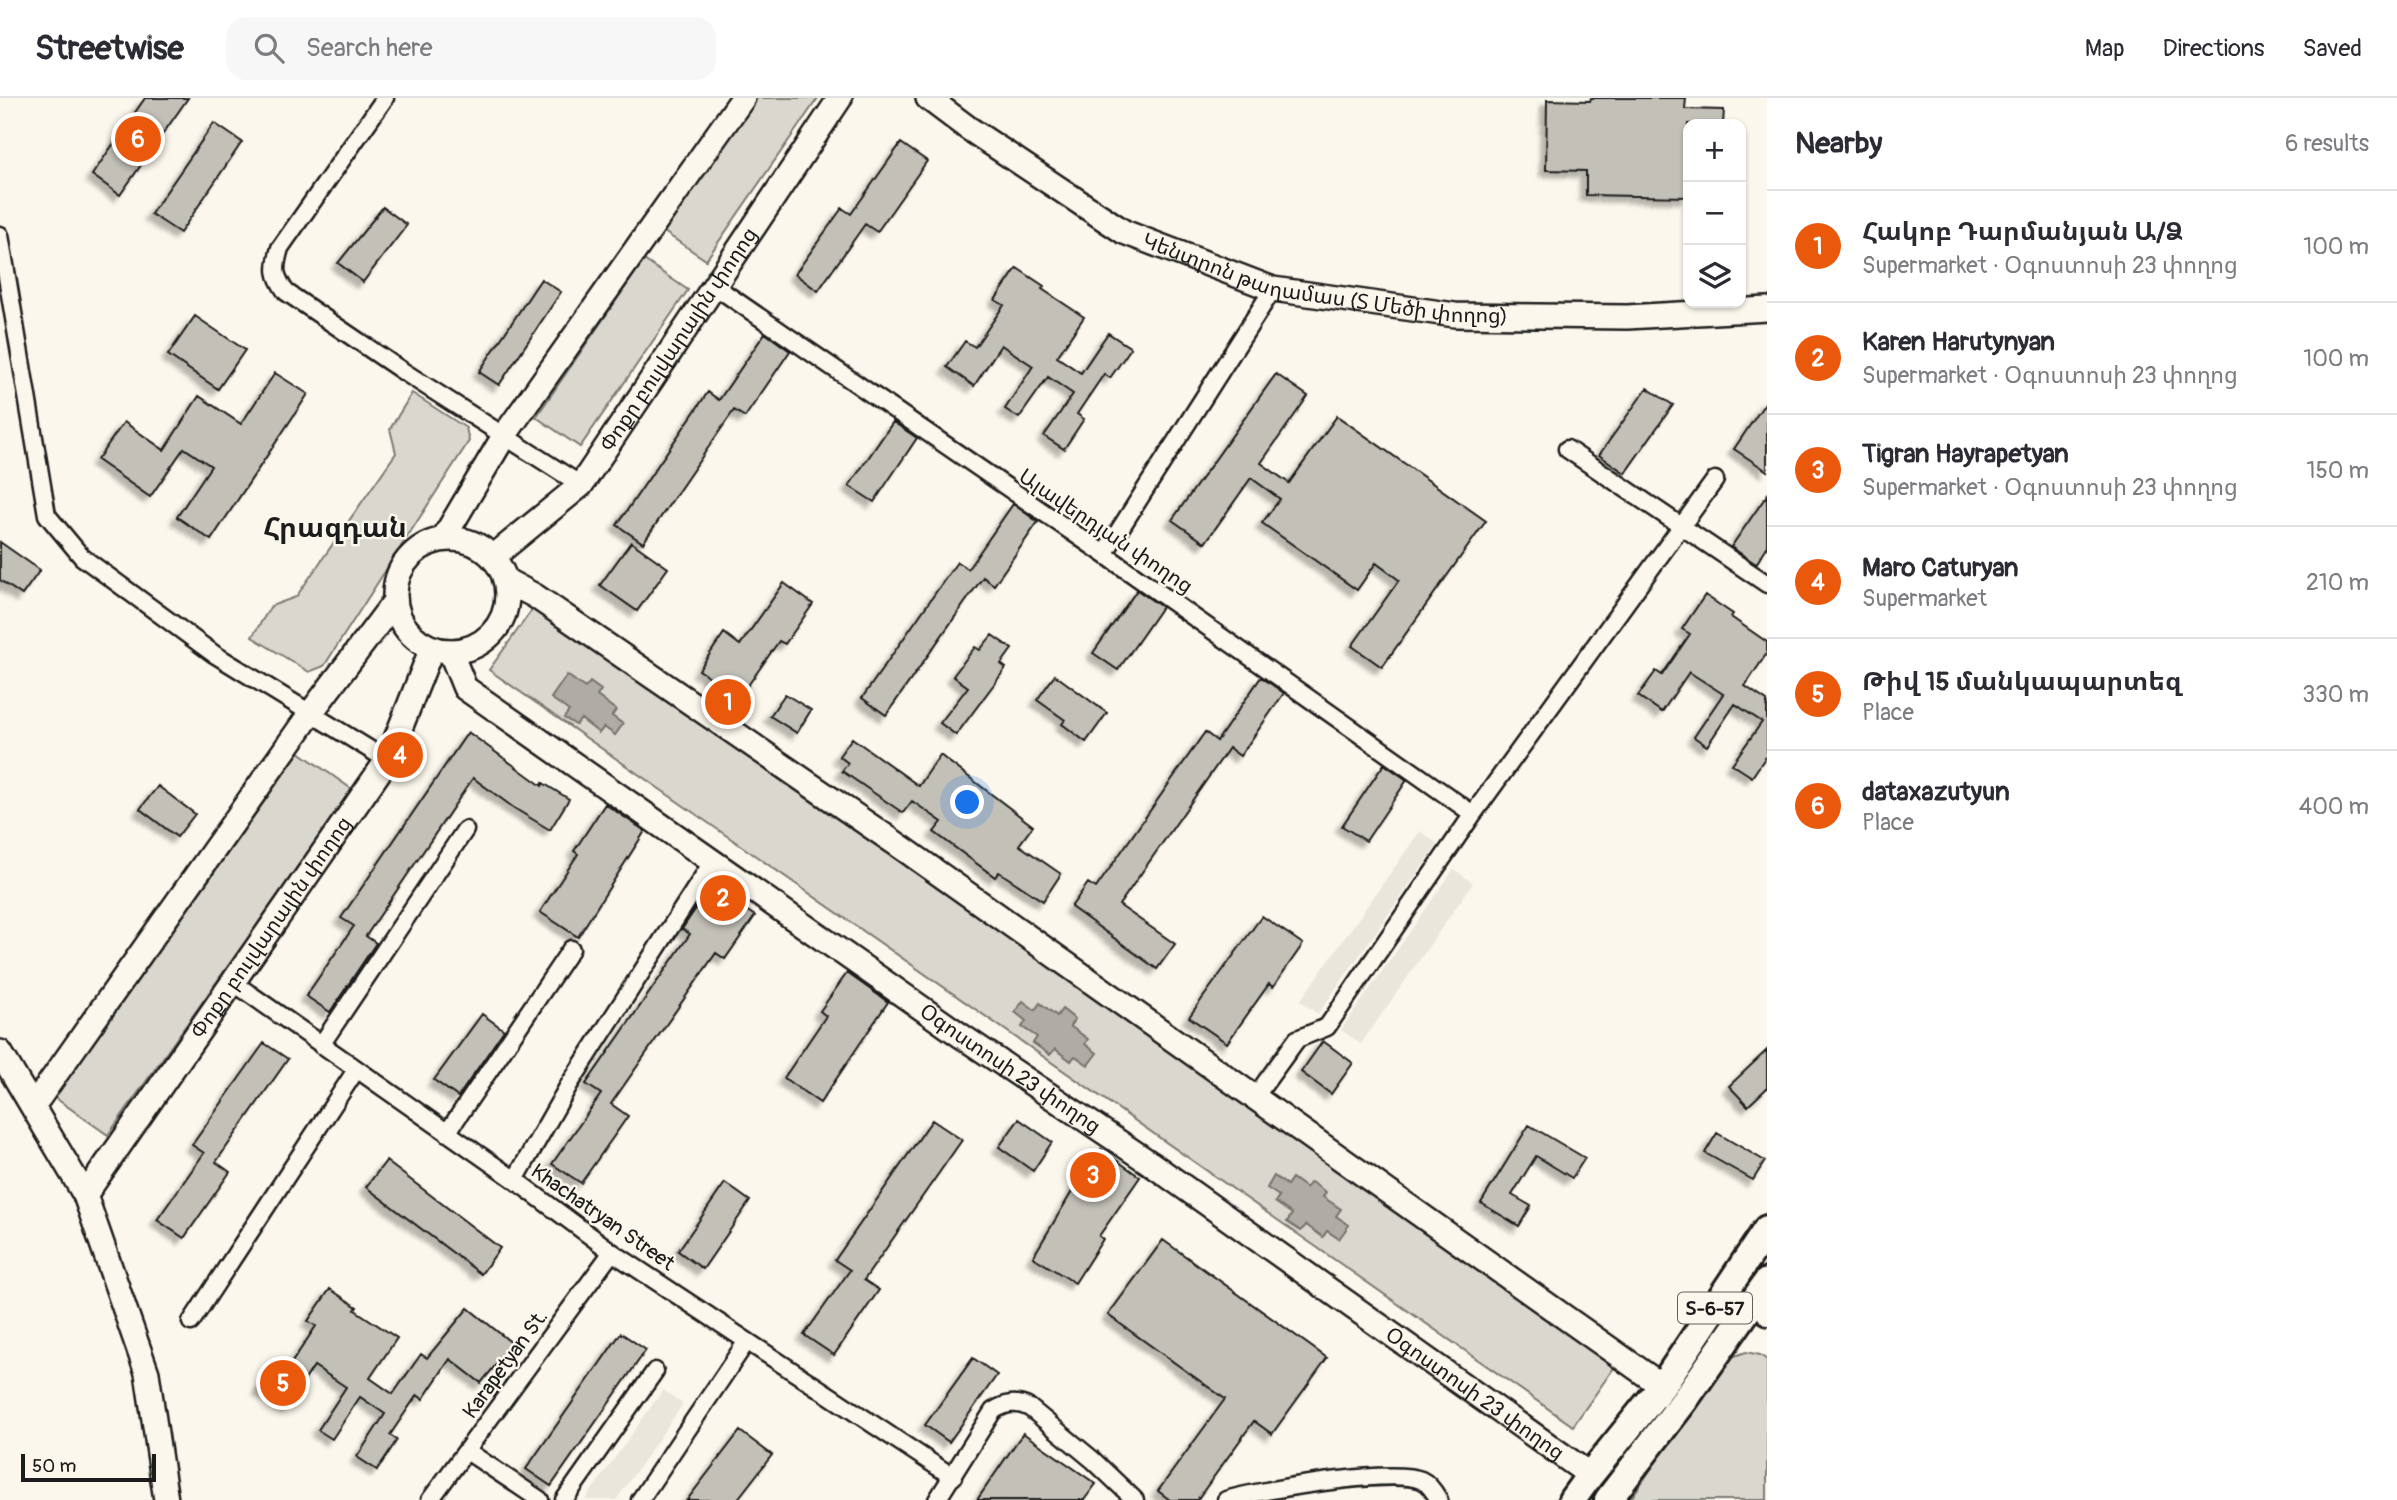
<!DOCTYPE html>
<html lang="en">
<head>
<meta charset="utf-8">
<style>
	:root { --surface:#fff; --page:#f7f7f7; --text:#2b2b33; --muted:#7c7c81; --line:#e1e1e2; --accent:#ea580c }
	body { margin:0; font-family:Pangolin,"Noto Sans Armenian",sans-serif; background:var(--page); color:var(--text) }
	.controls { position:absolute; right:21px; top:21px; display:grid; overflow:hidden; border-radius:14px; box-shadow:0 2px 5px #0004 }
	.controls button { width:63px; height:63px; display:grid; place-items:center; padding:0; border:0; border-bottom:2px solid var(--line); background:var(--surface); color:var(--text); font:35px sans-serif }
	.scale { position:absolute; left:21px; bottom:18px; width:135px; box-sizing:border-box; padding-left:7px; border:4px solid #1c1c1c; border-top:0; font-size:19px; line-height:24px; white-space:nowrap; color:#1c1c1c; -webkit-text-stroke:5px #fbf7ec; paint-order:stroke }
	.you { position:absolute; left:968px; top:705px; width:24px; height:24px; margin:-18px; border:5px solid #fff; border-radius:50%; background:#1a73e8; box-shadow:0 0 0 10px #1a73e833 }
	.badge { display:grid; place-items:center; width:46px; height:46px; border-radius:50%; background:var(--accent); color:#fff; font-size:23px; font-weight:700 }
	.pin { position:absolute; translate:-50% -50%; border:4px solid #fff; box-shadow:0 2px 7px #0006 }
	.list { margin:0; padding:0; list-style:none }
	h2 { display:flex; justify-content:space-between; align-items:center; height:91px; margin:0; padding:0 28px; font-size:30px }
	h2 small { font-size:23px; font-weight:400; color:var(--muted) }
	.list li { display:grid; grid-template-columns:46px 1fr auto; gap:21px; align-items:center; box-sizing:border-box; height:112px; padding:0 28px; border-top:2px solid var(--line) }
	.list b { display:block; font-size:26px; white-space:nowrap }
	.list p { margin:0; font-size:23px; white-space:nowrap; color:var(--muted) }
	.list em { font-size:23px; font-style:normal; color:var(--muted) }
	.icon { flex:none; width:38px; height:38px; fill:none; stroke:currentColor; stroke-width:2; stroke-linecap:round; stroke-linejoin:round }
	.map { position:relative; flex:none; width:1767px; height:1402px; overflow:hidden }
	header { display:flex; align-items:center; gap:42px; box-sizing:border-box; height:98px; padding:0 35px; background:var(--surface); border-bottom:2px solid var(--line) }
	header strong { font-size:33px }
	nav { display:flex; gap:38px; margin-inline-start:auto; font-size:24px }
	.search { width:490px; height:63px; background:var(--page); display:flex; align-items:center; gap:18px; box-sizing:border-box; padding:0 24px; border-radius:21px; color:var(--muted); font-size:26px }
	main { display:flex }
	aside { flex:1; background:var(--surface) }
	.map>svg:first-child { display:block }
	.built { fill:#eae6dc }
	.green { fill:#dad7ce; stroke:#7b7a75; stroke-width:2 }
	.water { fill:#afaca5; stroke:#74726e; stroke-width:2 }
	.building { fill:#c3c0b8; stroke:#1c1c1c; stroke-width:2; filter:url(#shadow) }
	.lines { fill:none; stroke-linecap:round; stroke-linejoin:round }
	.street-casing { stroke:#1c1c1c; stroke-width:21 }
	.secondary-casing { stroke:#1c1c1c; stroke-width:28 }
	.primary-casing { stroke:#1c1c1c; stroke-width:32 }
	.street { stroke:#fbf7ec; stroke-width:16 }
	.secondary { stroke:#fbf7ec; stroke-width:23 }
	.primary { stroke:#fbf7ec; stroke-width:26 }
	.labels { text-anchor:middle; stroke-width:5; stroke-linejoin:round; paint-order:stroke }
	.shield { fill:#fbf7ec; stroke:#5f5e5a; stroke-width:2 }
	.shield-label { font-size:19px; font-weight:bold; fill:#1c1c1c }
	.street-label { font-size:21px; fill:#1c1c1c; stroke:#fbf7ec }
	.district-label { font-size:28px; font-weight:bold; fill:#1c1c1c; stroke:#fbf7ec }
</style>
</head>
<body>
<header>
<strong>Streetwise</strong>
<div class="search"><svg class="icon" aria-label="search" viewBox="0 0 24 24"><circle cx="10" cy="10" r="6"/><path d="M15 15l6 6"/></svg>Search here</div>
<nav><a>Map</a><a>Directions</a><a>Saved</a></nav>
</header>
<main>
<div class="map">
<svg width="1767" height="1402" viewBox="0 0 1767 1402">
	<defs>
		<filter id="shadow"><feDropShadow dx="-6" dy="6" stdDeviation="2" flood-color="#0004"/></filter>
	</defs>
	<rect width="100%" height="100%" fill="#fbf7ec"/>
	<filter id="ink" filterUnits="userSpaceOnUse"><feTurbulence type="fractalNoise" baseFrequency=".0143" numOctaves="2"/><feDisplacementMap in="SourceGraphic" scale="14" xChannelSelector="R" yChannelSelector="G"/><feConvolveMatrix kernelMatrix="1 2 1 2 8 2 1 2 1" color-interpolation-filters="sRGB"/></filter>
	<g filter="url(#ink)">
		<path class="built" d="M1420,733l18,13 -120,170 -18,-13z
			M1454,771l19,14 -112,161 -20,-14z
			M663,1292l20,14 -67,96h-31z"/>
		<path class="green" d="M756,0h62l-112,162 -42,-28z
			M644,162l44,30 -108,157 -44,-30z
			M412,295l54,35 3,13 -145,225 -15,6 -57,-35 19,-31 25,-9 100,-144 -6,-24z
			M534,509l1084,755 -45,64 -1084,-756z
			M299,654l54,38 -245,345 -54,-38z
			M1746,1254l14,3 7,5v140h-137l96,-141z"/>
		<path class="water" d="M567,577l18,13 5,-6 11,8 -4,6 19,14 -4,6 11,8 -8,11 -11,-8 -5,6 -18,-14 -5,6 -12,-7 5,-7 -18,-13z
			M1023,903l12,9 5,-7 17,13 5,-7 13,10 -5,7 18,13 -3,5 12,9 -9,12 -13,-9 -4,5 -16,-12 -5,6 -17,-12 4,-6 -15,-10 4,-6 -11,-9z
			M1274,1078l13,9 5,-7 14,10 5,-6 15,10 -3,5 18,12 -5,7 13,9 -10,14 -12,-8 -4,6 -17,-12 -5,6 -14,-9 5,-8 -17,-12 4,-6 -12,-8z"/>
		<path class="building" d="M145,0h43l-68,97 -28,-20z
			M1591,0h95l-1,11 39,1 -1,14h-35l-1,73 -101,-2v-24l-40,-1 1,-70 43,1z
			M214,25l28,19 -62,91 -29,-19z
			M901,45l26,18 -50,71 -12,-8 -47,67 -23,-17 47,-66 9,6z
			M383,109l24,18 -44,57 -25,-19z
			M1017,170l27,18 -2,3 42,28 -27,40 24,16 27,-40 23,15 -21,30 -6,-4 -27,40 7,5 -20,30 -20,-13 29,-42 -25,-17 -29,41 -14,-9 28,-43 -32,-21 -27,41 -27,-19 18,-26 10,6 29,-42 -9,-5z
			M541,181l20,13 -62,93 -20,-13z
			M195,218l50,34 -27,39 -50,-34z
			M765,235l25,18 -45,66 -11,-7 -91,133 -26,-18 91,-133 11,8z
			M275,275l33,21 -97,146 -34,-23 34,-51 -27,-18 -34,49 -53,-37 27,-38 40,28 35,-54 42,28z
			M1276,276l32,22 -47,67 28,20 48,-67 149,105 -104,146 -30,-21 47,-66 -23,-17 -19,27 -95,-67 18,-24 -29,-21 -46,65 -33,-23z
			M1647,290l26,17 -48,68 -26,-18z
			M1767,302v71l-33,-22z
			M893,324l24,16 -43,64 -25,-16z
			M1767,397v52l-11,17 -25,-17z
			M1013,406l25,18 -44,63 -11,-8 -97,138 -24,-17 95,-136 11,7z
			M0,444l40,28 -18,25 -22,-15z
			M631,444l37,26 -31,43 -37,-26z
			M784,485l29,21 -28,40 -6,-3 -39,56 -41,-27 25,-37 16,12z
			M1137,492l25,17 -44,63 -25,-17z
			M1705,497l28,19 -2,3 36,25v11l-22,33 22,15v54l-15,22 -20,-13 30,-42 -27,-18 -28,42 -13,-9 29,-43 -34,-22 -27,40 -24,-16 18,-25 6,4 28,-41 -8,-5z
			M992,537l20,14 -11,15 5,4 -50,67 -16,-12 28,-36 -15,-11 22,-29 5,3z
			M1055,577l52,38 -21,29 -24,-18 3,-4 -28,-20z
			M1261,579l23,16 -44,63 -11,-8 -110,157 56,39 -18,25 -86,-62 17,-24 8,5 109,-156 12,9z
			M785,596l26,16 -14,23 -27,-17z
			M468,634l74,54 1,-3 26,16 -19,31 -36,-22 -41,-30 -107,158 10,7 -46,69 -24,-16 48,-70 -13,-8z
			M852,640l67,48 21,-31 93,71 -14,19 42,29 -18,27 -44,-29 -4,5 -61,-45 8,-10 -30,-21 -9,12 -61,-42 6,-8 -9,-7z
			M1384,666l23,16 -41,61 -24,-15z
			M158,688l37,28 -18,23 -37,-28z
			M605,706l40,27 -67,106 -38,-25 38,-58 -4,-3z
			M711,788l44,30 -30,43 -9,-6 -105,151 17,12 -47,67 -29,-19 49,-70 -15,-10 104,-150 -8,-5z
			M1262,818l41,28 -30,43 -4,-3 -42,59 -38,-26z
			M847,875l41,29 -68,101 -36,-25 42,-62 -6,-5z
			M482,916l22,16 -46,67 -24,-17z
			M1323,943l30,22 -22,31 -30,-22z
			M264,945l24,16 -72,103 14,10 -46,66 -27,-18 47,-67 -12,-8z
			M1767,952v38l-19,18 -19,-20z
			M1019,1021l33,23 -19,29 -34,-24z
			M932,1022l30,20 -98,140 15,10 -45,65 -30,-20 46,-65 -15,-10z
			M1529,1027l56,33 -13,20 -36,-22 -24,39 19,11 -12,20 -38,-23z
			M1717,1035l48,28 -12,19 -48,-27z
			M1101,1051l39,28 -41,59 4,3 -28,44 -42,-26 40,-67z
			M386,1063l114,87 -19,26 -115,-87z
			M725,1085l25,18 -47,68 -25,-18z
			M1163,1142l164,118 -55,76 -18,-13 -57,79h-27l-12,-9 67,-92 -117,-84z
			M330,1191l27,18 -2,3 42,28 -27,40 23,16 28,-40 6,4 41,-50 45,36 -32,39 -31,-24 -27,40 -6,-4 -27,40 7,5 -20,30 -20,-13 28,-43 -25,-17 -28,42 -14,-9 28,-43 -32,-21 -27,41 -28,-19 19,-27 10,7 28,-42 -8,-5z
			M621,1235l25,17 -95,136 -25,-17z
			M973,1260l24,17 -48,67 -24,-17z
			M740,1333l32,24 -35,45h-50z
			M1023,1335l73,51 -12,16h-107z"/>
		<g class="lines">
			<g class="street-casing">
				<path id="street" d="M385,0l-105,150c-6,21 -6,27 6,44l115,78 180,115
					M0,137l47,280 35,42 132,97 173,106
					M713,187l391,269 369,260
					M1567,351l200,135
					M1104,456l169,-265
					M234,885l281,197 97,72 341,225
					M321,947l144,-215
					M1255,999l42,-58 30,-12 146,-213 242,-334
					M447,1035l124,-184
					M515,1082l54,-95 144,-224
					M1756,1201l11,18
					M191,1224l165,-252
					M467,1353l73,49
					M430,1402l182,-248
					M564,1402l91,-129
					M640,1402l107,-159
					M937,1402l56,-89c13,-8 23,-10 37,-3l63,52 42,40
					M1226,1402c33,-10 166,-32 195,-20 7,3 14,13 18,20"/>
			</g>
			<g class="secondary-casing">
				<g id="secondary">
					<path id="s1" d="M928,0l40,30 156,104 149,57 182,26 172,2 140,-8"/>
					<path d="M443,441l61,-103 239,-338"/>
					<circle cx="451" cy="497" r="56"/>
					<path id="s2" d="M493,459l88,-72 259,-387"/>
					<path d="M507,483l28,15 369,253 758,537"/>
					<path id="s3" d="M450,553l15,37 495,347 190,128 440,312"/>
					<path d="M0,954l85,143 62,178 19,127"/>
					<path d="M34,1007l276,-391 85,-113"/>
					<path id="s4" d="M85,1097l303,-436 44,-111"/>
				</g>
			</g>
			<g class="primary-casing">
				<path id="primary" d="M1572,1402l18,-25 72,-89 105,-157
					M1608,1402l76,-99 83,-119"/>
			</g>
			<use href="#street" class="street"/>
			<use href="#secondary" class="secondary"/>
			<use href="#primary" class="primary"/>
		</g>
	</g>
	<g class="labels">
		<rect class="shield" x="1678" y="1194.5" width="74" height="31" rx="5"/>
		<g class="shield-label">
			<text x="1715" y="1217">Տ-6-57</text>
		</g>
		<g class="street-label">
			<text dy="7" stroke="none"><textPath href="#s1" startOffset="446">Կենտրոն թաղամաս (Տ Մեծի փողոց)</textPath></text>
			<text dy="7" stroke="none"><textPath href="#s2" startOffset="289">Փոքր բուլվարային փողոց</textPath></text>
			<text transform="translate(1106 433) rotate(34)" y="7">Ալավերդյան փողոց</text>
			<text dy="7" stroke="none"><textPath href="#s4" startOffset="326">Փոքր բուլվարային փողոց</textPath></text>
			<text dy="7" stroke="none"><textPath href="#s3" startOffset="705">Օգոստոսի 23 փողոց</textPath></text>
			<text transform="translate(603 1119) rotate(35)" y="7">Khachatryan Street</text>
			<text transform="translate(505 1266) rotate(-54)" y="7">Karapetyan St.</text>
			<text dy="7" stroke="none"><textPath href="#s3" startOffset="1272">Օգոստոսի 23 փողոց</textPath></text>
		</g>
		<g class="district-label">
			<text x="335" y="439">Հրազդան</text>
		</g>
	</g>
</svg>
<div class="controls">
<button>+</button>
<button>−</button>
<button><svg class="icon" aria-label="layers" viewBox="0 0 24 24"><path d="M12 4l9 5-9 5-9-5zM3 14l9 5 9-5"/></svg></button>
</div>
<div class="scale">50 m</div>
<div class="you"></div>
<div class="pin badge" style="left:728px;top:604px">1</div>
<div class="pin badge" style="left:723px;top:800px">2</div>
<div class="pin badge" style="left:1093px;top:1077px">3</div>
<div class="pin badge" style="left:400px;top:657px">4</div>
<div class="pin badge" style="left:283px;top:1285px">5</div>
<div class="pin badge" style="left:138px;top:41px">6</div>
</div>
<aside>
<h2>Nearby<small>6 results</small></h2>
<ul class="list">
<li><span class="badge">1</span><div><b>Հակոբ Դարմանյան Ա/Ձ</b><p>Supermarket · Օգոստոսի 23 փողոց</p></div><em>100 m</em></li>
<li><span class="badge">2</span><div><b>Karen Harutynyan</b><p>Supermarket · Օգոստոսի 23 փողոց</p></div><em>100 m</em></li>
<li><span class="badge">3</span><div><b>Tigran Hayrapetyan</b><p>Supermarket · Օգոստոսի 23 փողոց</p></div><em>150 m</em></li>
<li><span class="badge">4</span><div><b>Maro Caturyan</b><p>Supermarket</p></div><em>210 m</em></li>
<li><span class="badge">5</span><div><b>Թիվ 15 մանկապարտեզ</b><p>Place</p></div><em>330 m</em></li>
<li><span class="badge">6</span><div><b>dataxazutyun</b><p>Place</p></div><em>400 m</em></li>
</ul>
</aside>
</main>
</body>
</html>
